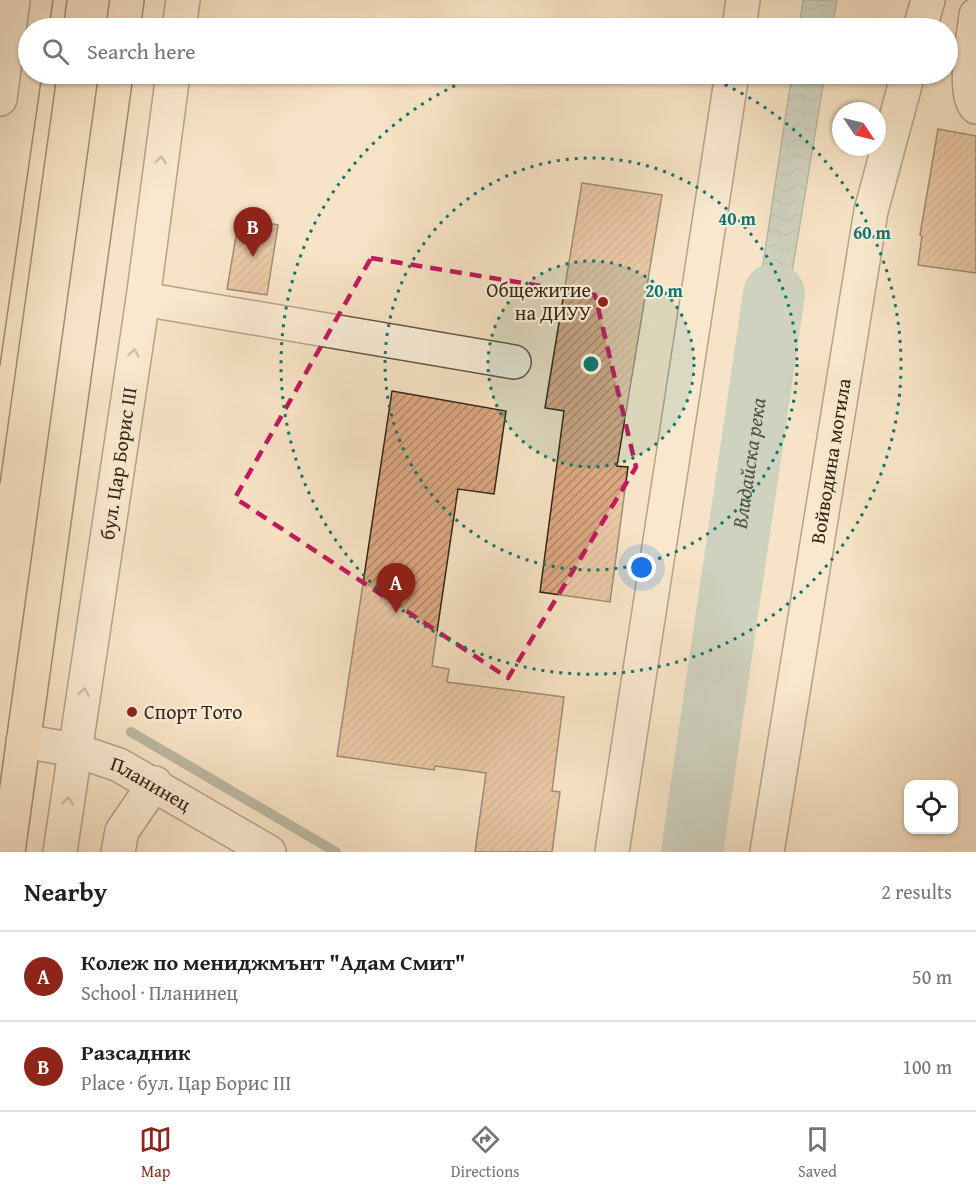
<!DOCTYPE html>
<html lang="en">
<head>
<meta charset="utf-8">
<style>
	:root { --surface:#fff; --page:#f2f2f2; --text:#202124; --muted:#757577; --line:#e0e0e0; --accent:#8f2418 }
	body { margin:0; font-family:"Gentium Book Plus",serif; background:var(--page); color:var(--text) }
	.controls { position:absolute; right:18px; bottom:18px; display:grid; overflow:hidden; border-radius:12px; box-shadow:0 2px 4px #0004 }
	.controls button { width:54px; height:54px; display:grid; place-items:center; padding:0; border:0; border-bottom:2px solid var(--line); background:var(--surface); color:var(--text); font:30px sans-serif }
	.compass { position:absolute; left:832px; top:102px; width:54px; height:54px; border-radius:50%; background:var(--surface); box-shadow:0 2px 4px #0004; rotate:125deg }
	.you { position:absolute; left:642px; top:568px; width:21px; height:21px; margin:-15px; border:4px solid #fff; border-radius:50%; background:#1a73e8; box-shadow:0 0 0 9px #1a73e833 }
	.badge { display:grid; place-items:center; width:39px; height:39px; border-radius:50%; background:var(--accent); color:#fff; font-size:20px; font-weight:700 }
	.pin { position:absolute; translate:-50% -50px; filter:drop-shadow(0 2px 3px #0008) }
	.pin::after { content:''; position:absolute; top:32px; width:21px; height:18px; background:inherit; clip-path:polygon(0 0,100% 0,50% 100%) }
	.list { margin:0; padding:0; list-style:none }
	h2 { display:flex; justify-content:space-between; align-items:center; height:78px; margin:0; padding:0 24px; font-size:26px }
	h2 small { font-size:20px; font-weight:400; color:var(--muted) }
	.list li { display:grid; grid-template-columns:39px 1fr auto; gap:18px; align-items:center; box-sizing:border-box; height:90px; padding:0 24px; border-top:2px solid var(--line) }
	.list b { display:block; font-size:22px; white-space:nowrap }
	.list p { margin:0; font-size:20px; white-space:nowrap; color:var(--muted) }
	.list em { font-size:20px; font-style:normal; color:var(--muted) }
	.icon { flex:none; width:33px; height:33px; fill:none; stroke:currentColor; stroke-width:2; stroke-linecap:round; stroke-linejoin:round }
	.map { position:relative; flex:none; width:976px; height:852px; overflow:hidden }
	.search { position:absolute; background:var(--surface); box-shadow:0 2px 4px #0004; left:18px; right:18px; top:18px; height:66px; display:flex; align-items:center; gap:15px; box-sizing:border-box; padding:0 21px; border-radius:33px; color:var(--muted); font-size:22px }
	.sheet { height:258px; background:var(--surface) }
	nav { display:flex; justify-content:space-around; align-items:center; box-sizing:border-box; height:84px; border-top:2px solid var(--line); background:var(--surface); font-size:16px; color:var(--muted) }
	nav a { display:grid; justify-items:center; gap:3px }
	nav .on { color:var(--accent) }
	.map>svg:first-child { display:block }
	.water { fill:url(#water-waves); stroke:#728077; stroke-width:1.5 }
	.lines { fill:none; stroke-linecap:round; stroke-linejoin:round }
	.stream { stroke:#728077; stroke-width:10 }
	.river { stroke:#9ebdb9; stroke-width:62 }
	.building { fill:url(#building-hatch); stroke:#312515; stroke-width:1.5 }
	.minor-casing { stroke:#625441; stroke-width:36 }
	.major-casing { stroke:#312515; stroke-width:36 }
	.minor { stroke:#faedd9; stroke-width:33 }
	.major { stroke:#f7e3c5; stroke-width:33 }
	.tram { stroke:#312515; stroke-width:1.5 }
	.oneway { stroke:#a09381 }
	.marked { fill:none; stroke:#c2185b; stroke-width:4.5; stroke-dasharray:12 8; stroke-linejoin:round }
	.ring { fill:none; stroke:#0f766e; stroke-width:3; stroke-dasharray:3 6 }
	.poi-dot { fill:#8f2418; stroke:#faedd9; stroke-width:2 }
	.labels { text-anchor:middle; stroke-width:4.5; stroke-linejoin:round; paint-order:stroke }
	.poi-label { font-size:20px; fill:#312515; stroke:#faedd9; text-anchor:end }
	.street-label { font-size:20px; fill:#312515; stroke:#faedd9 }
	.water-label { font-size:21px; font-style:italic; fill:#525346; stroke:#faedd9 }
	.centre { fill:#0f766e; stroke:#faedd9; stroke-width:3 }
	.ring-label { font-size:18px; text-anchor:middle; font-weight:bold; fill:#0f766e; stroke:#faedd9; stroke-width:4.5; stroke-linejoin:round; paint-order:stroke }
</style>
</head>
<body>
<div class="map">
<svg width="976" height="852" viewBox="0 0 976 852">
	<defs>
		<pattern id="water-waves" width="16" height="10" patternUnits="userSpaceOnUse" patternTransform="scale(1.5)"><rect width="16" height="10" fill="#9ebdb9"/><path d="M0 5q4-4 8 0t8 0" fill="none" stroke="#89a29e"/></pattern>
		<pattern id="building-hatch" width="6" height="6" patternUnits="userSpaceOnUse" patternTransform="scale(1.5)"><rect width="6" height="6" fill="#dba781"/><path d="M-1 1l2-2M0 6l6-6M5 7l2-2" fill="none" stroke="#b28868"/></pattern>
	</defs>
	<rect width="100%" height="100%" fill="#f7e3c5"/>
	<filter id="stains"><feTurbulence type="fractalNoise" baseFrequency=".00333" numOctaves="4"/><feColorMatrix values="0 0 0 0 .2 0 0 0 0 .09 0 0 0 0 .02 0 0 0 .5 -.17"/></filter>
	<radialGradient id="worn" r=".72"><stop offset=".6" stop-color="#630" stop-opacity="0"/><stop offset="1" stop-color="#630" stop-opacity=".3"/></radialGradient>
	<path class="water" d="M803,0h34l-5,28h-33z
		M792,74h33l-51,306 -28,-4z"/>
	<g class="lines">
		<path class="stream" d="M131,732l205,120"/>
		<path class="river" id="s1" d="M692,852l82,-558"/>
	</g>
	<path class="building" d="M938,129l38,7v137l-58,-8 4,-29 -2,-1z
		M582,183l80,12 -45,271 11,1 -18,135 -70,-10 24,-181 -19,-3z
		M239,219l39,6 -11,70 -40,-6z
		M392,391l114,20 -12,83 -36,-5 -26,177 17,3 -2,13 117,15 -12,94 8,1 -8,60h-77l11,-79 -51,-7 -1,4 -97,-14z"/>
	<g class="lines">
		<g class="minor-casing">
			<g id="minor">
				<path d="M976,15c-2,21 -14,77 0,92"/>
				<path d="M179,28l4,-28"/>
				<path d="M739,28l4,-28"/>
				<path d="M920,28l8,-28"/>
				<path d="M0,99l13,-99"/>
				<path d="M143,299l371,63"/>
				<path id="s2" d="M23,741l52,9 44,15 150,87"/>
				<path id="s3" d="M60,852l83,-553 30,-225"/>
				<path d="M118,852l4,-21 33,-48"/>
				<path d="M612,852l120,-778"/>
				<path id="s4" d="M767,852l104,-641 37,-137"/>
			</g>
		</g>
		<g class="major-casing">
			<path id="major" d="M123,28l4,-28
				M8,852l108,-778"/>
		</g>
		<use href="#minor" class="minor"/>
		<use href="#major" class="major"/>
		<path class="tram" d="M49,28l4,-28
			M63,28l4,-28
			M0,365l42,-291
			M0,483l57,-409"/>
	</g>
	<defs><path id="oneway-chevron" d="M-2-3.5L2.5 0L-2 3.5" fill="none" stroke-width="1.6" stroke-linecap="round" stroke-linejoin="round" transform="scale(1.5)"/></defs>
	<g class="oneway">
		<use href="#oneway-chevron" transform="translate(161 160) rotate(-82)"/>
		<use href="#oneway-chevron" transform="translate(134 353) rotate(-81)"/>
		<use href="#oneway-chevron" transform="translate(84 692) rotate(-81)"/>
		<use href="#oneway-chevron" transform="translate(68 801) rotate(-82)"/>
	</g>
	<path d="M0 0H976V852H0ZM371,258l224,37 41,172 -128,211 -273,-180z" fill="#f7e3c5" fill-opacity=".55" fill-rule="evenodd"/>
	<path class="marked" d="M371,258l224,37 41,172 -128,211 -273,-180z"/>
	<circle cx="591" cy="364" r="103" fill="#0f766e" fill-opacity=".12"/>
	<g class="ring">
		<circle cx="591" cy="364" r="103"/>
		<circle cx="591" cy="364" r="206"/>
		<path d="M700 74A310 310 0 1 1 482 74"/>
	</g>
	<g class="poi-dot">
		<circle cx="603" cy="302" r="6"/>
		<circle cx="132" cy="712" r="6"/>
	</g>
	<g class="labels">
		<g class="poi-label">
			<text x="591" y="297">Общежитие<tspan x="591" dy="23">на ДИУУ</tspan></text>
			<text x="144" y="719" text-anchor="start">Спорт Тото</text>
		</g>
		<g class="street-label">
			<text dy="7" stroke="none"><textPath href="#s4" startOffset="396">Войводина могила</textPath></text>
			<text dy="7" stroke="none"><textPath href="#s3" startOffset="393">бул. Цар Борис III</textPath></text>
			<text dy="7" stroke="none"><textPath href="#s2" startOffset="136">Планинец</textPath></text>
		</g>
		<g class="water-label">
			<text dy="7" stroke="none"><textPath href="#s1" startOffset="393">Владайска река</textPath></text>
		</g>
	</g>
	<circle cx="591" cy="364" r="9" class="centre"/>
	<g class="ring-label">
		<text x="737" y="225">40 m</text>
		<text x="872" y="239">60 m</text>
		<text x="664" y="297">20 m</text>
	</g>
	<rect width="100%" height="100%" filter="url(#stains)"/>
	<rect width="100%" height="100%" fill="url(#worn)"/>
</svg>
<div class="controls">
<button><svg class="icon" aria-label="locate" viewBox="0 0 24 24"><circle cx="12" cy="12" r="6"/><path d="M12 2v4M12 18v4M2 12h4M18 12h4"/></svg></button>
</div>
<svg class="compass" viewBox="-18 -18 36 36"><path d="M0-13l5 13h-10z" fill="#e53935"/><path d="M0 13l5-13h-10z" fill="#757577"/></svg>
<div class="you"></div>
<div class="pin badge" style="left:396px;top:613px">A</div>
<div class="pin badge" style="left:253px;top:257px">B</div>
<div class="search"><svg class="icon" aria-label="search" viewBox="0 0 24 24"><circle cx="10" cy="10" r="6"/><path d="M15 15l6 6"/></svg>Search here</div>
</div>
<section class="sheet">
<h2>Nearby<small>2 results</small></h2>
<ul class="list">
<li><span class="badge">A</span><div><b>Колеж по мениджмънт &quot;Адам Смит&quot;</b><p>School · Планинец</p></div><em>50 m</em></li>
<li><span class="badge">B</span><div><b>Разсадник</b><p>Place · бул. Цар Борис III</p></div><em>100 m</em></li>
</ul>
</section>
<nav>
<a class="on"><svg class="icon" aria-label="map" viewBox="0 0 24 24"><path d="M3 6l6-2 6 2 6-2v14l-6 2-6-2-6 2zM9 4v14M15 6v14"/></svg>Map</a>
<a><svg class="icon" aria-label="directions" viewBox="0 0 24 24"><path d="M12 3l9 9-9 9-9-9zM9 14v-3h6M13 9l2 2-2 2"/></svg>Directions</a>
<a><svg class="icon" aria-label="saved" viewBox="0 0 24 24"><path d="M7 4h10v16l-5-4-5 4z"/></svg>Saved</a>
</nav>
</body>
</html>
